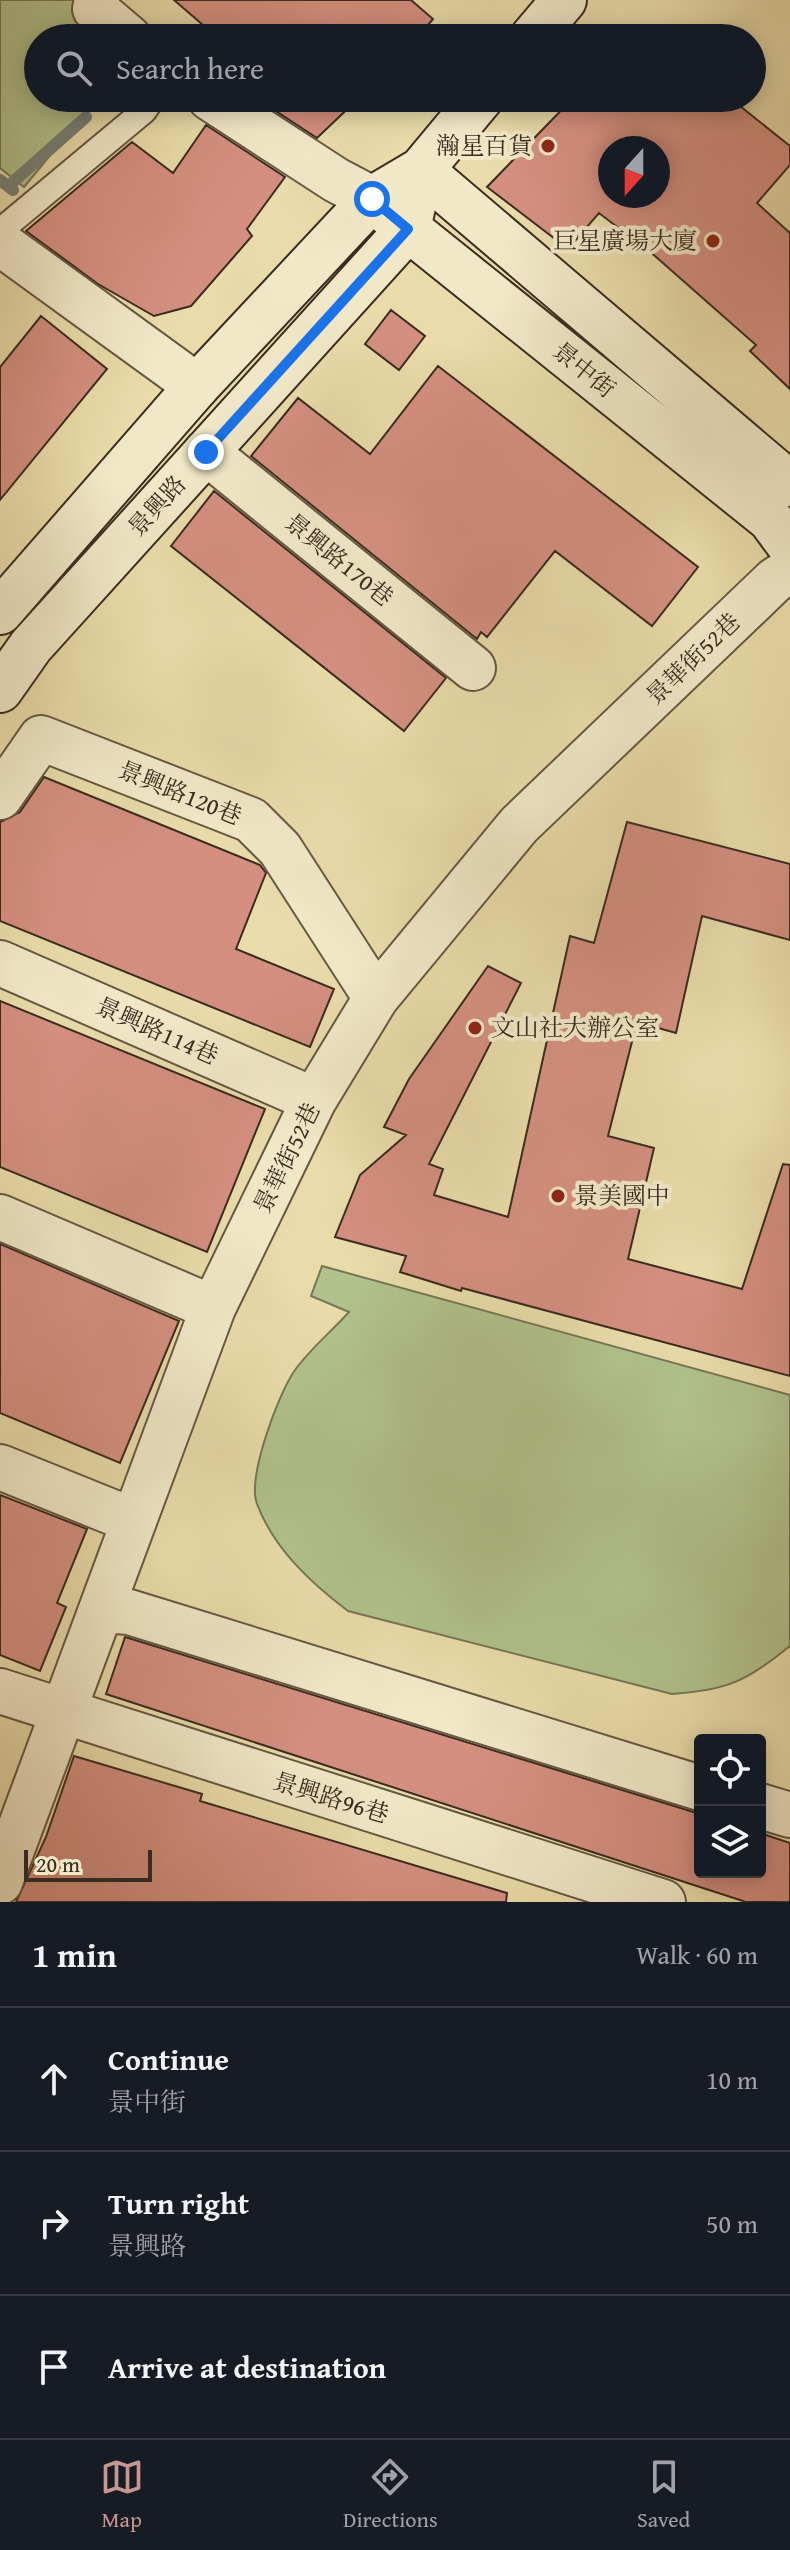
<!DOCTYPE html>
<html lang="en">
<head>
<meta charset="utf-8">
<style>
	:root { --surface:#171b24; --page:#242831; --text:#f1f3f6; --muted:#9ea1a6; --line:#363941; --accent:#c59692 }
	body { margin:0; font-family:"Gentium Book Plus","Noto Serif TC",serif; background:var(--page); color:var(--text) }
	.controls { position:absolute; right:24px; bottom:24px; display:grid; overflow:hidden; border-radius:8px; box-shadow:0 4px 20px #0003 }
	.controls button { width:72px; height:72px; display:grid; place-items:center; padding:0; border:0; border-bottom:2px solid var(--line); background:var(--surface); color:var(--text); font:40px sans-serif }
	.compass { position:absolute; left:598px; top:136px; width:72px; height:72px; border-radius:50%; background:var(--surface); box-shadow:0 4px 20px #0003; rotate:201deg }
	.scale { position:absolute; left:24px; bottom:20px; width:128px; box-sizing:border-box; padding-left:8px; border:4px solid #3a2c1f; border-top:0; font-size:22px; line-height:28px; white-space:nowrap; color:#3a2c1f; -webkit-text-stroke:6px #f1e8c8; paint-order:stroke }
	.stop { position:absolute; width:24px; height:24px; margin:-18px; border:6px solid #1a73e8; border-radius:50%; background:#fff }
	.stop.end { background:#1a73e8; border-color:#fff; box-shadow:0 2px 8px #0008 }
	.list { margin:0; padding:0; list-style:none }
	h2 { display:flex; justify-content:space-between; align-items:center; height:104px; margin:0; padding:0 32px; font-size:34px }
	h2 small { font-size:26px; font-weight:400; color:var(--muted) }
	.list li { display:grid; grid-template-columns:52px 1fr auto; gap:24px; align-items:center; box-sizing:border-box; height:144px; padding:0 32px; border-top:2px solid var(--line) }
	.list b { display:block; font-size:30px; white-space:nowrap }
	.list p { margin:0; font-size:26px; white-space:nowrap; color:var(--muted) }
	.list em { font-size:26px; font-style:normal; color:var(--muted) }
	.icon { flex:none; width:44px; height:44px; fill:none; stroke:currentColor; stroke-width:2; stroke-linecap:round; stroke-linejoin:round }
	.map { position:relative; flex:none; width:790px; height:1902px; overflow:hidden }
	.search { position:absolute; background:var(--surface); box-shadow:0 4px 20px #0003; left:24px; right:24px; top:24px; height:88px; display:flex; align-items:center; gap:20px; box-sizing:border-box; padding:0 28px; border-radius:44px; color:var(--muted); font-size:30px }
	.sheet { height:536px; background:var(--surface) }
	nav { display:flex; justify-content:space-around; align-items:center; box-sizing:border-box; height:112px; border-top:2px solid var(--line); background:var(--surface); font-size:22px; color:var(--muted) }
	nav a { display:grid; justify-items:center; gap:4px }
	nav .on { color:var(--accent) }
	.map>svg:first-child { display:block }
	.green { fill:#b1c28c; stroke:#767756; stroke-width:2 }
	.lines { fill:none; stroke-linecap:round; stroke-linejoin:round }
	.stream { stroke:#758178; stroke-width:12 }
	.building { fill:#d48f80; stroke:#3a2c1f; stroke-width:2; fill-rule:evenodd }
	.lane-casing { stroke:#665842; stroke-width:28 }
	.street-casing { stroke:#665842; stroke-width:48 }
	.secondary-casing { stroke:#3a2c1f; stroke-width:48 }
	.lane { stroke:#f1e8c8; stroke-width:24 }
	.street { stroke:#f1e8c8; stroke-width:44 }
	.secondary { stroke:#f1e8c8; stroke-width:44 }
	.route { stroke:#1a73e8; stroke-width:10 }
	.poi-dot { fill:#8f2418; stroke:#f1e8c8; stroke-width:3 }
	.labels { text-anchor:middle; stroke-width:8; stroke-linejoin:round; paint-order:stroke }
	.poi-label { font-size:24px; fill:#3a2c1f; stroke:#f1e8c8; text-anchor:end }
	.street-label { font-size:24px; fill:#3a2c1f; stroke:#f1e8c8 }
</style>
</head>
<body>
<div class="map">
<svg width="790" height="1902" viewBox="0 0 790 1902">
	<rect width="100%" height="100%" fill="#e9dcaa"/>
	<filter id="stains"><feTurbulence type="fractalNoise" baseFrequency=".0025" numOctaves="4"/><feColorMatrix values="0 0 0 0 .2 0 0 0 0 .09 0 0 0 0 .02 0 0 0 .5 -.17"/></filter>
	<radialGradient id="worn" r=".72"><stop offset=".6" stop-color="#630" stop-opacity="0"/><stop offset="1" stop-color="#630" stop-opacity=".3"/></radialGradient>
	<path class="green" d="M0,0h88l-9,38h-41v60h55l1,4 -70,85 -24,-19z
		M322,1266l468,129v251c-44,35 -61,44 -118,48l-324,-83c-37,-28 -74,-62 -91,-107 -10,-26 21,-110 38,-134 15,-21 37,-39 54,-58l-38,-16z"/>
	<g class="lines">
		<path class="stream" d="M0,180l13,10
			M13,182l73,-65"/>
	</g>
	<path class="building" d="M174,0h237l22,19 -16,19h-199z
		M256,98h103l-42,40z
		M573,98h157l60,48v19l-33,38 33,30v156l-40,-38 6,-6 -101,-89 -56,-43 -31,36 -81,-62zM610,148h48v48h-48z
		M206,125l79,52 -38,52 5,7 -61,70 -37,10 -56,-32 -72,-53 106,-89 41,31z
		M391,310l34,26 -26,34 -34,-26z
		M41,316l66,53 -107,131v-133z
		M438,366l260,201 -46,59 -97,-75 -68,86 -6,-5 -4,7 -226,-183 47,-58 72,56z
		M214,491l232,187 -42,53 -233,-185z
		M44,777l216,88 6,8 -30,76 98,40 -24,58 -310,-126v-99l20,-10z
		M627,822l163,42v76l-88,-24 -26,117 -39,-11 -29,114 46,12 -26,111 114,30 41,-125 7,1v211l-328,-88 -1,3 -61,-19 6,-16 -71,-19 25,-62 46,-40 -22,-8 25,-48 79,-113 33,17 -92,181 14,5 -9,26 74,22 62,-281 24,7z
		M0,1001l265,108 -58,143 -207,-85z
		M0,1244l179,77 -59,142 -120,-50z
		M0,1495l87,34 -30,74 9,4 -26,64 -40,-16z
		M125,1637l575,177v58h60v-39l30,10v59h-44l-640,-208z
		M74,1756l128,38 -2,7 307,92 -1,9h-490l30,-65z"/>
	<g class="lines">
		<g class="lane-casing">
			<path id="lane" d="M0,231l144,-120 9,-13"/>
		</g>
		<g class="street-casing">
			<path id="street" d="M97,0l-2,9 34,29
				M210,98l126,82 36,19
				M0,243l197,143
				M206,452l267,216
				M0,797l41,-59 210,82 29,29 96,149
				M0,963l314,137
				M0,1217l213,91
				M0,1467l134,54
				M103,1610l26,2 571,176
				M0,1691l663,211
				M760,1806l30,9
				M0,1882l213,-574 101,-208 62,-102 143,-173 256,-245 15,-10"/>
		</g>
		<g class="secondary-casing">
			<path id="secondary" d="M532,38l32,-38
				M421,170l369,314
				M386,211l384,308 20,27
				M0,612l197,-226 175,-187 49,-29 60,-72
				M0,690l31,-44 377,-417 13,-59"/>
		</g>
		<use href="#lane" class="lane"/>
		<use href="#street" class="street"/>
		<use href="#secondary" class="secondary"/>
	</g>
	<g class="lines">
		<path class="route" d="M206,452l202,-223 -36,-30"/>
	</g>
	<g class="poi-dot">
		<circle cx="548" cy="146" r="8"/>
		<circle cx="713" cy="241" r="8"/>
		<circle cx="475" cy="1028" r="8"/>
		<circle cx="558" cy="1196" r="8"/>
	</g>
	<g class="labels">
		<g class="poi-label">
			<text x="532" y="154">瀚星百貨</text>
			<text x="697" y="249">巨星廣場大廈</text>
			<text x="491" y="1036" text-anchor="start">文山社大辦公室</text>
			<text x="574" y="1204" text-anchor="start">景美國中</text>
		</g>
		<g class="street-label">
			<text transform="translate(584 370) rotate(39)" y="8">景中街</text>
			<text transform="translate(157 506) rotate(-48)" y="8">景興路</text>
			<text transform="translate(339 560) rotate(39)" y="8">景興路170巷</text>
			<text transform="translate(693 659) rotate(-44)" y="8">景華街52巷</text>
			<text transform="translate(180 793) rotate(22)" y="8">景興路120巷</text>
			<text transform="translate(157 1031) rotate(24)" y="8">景興路114巷</text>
			<text transform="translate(287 1158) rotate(-64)" y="8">景華街52巷</text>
			<text transform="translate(331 1798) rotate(17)" y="8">景興路96巷</text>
		</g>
	</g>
	<rect width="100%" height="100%" filter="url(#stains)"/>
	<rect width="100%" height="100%" fill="url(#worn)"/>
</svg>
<div class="controls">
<button><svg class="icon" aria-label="locate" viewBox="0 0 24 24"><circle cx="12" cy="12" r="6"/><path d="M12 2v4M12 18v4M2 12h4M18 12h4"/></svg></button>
<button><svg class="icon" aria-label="layers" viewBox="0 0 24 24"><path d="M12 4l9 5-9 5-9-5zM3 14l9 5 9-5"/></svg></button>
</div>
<svg class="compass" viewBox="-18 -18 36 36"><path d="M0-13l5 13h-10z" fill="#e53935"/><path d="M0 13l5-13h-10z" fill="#9ea1a6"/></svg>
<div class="scale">20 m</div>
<div class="stop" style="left:372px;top:199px"></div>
<div class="stop end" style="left:206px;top:452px"></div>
<div class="search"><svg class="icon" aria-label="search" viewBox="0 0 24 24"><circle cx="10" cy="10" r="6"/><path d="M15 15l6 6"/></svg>Search here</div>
</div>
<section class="sheet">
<h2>1 min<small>Walk · 60 m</small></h2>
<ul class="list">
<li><svg class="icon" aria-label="ahead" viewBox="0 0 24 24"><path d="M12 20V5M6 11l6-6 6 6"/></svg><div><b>Continue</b><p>景中街</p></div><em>10 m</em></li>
<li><svg class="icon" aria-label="right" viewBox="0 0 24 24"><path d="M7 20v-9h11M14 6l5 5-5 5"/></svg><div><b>Turn right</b><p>景興路</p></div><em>50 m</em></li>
<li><svg class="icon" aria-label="arrive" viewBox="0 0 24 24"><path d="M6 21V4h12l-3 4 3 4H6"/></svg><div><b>Arrive at destination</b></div></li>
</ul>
</section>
<nav>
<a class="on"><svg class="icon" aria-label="map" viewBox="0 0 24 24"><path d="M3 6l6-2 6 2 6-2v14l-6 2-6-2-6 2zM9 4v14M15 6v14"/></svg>Map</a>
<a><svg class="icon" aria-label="directions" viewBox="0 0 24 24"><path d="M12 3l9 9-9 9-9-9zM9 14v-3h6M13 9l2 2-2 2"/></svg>Directions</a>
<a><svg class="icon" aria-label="saved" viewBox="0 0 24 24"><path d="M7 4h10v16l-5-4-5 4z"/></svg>Saved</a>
</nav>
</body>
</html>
